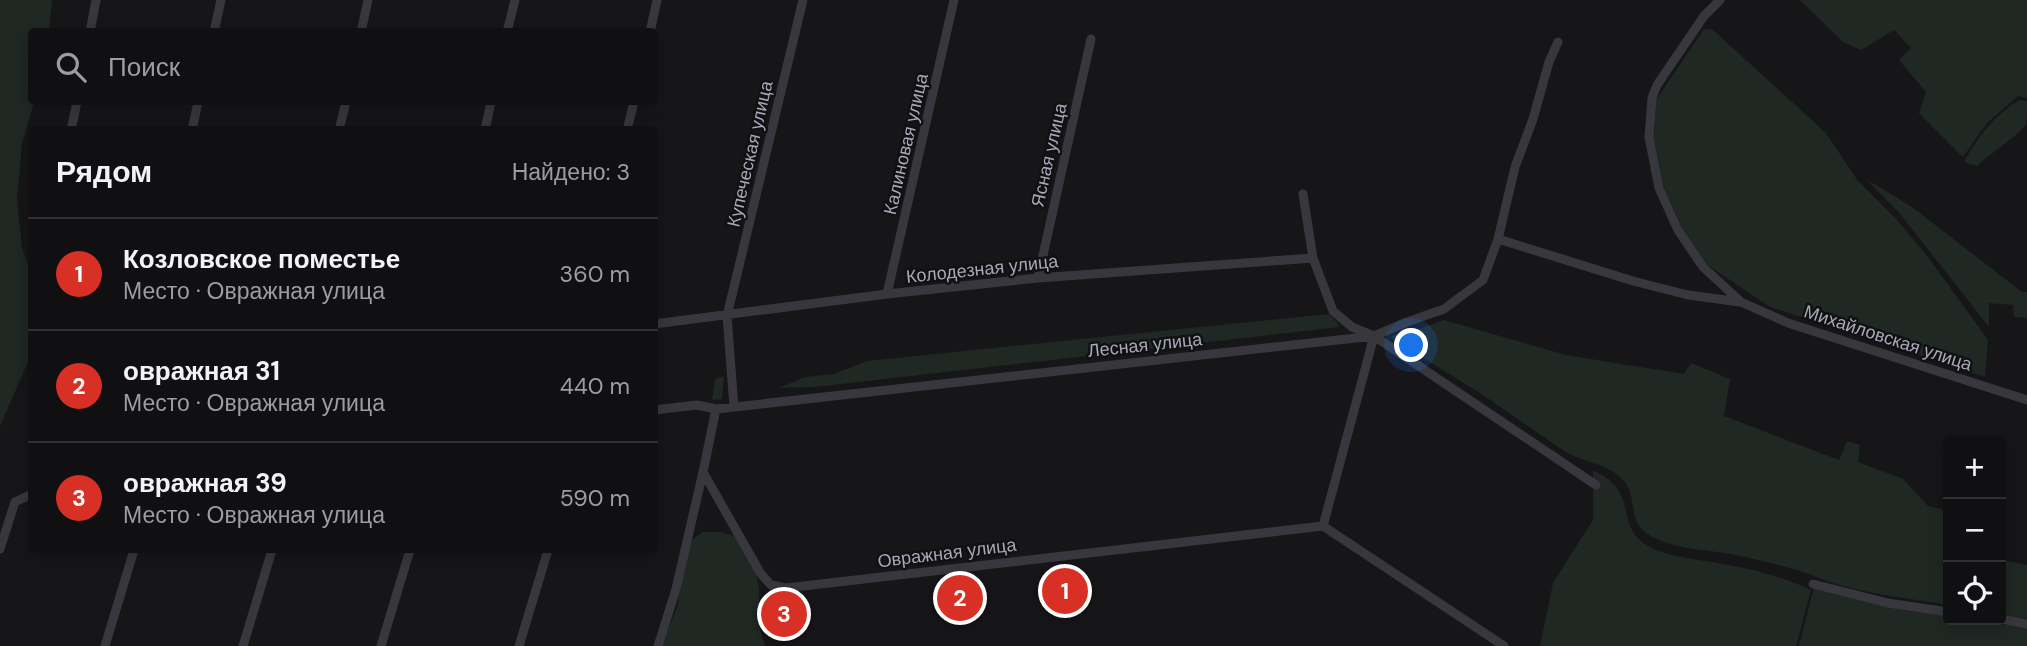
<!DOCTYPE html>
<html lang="ru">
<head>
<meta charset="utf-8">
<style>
	:root { --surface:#101012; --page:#1e1e20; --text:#f1f3f6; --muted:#9c9d9f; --line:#303032; --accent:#d93025 }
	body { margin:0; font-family:"DM Sans",sans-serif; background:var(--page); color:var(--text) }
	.controls { position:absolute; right:21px; bottom:21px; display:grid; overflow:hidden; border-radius:7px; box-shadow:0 4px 18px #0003 }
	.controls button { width:63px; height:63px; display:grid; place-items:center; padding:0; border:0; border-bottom:2px solid var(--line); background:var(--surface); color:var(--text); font:35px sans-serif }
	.you { position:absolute; left:1412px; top:346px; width:24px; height:24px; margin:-18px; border:5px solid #fff; border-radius:50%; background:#1a73e8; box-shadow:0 0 0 10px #1a73e833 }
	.badge { display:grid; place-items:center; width:46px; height:46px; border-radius:50%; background:var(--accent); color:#fff; font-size:23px; font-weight:700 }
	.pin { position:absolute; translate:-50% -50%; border:4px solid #fff; box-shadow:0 2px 7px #0006 }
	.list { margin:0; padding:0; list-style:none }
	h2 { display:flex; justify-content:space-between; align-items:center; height:91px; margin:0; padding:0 28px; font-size:30px }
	h2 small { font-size:23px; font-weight:400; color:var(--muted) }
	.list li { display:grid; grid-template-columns:46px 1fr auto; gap:21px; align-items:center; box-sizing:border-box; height:112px; padding:0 28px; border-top:2px solid var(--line) }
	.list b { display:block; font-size:26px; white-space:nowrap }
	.list p { margin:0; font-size:23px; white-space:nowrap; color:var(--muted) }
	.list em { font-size:23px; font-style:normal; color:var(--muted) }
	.icon { flex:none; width:38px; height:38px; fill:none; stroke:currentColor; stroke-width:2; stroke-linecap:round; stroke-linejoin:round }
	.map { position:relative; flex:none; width:2027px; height:646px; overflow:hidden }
	.search { position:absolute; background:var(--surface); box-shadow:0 4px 18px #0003; left:28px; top:28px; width:630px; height:77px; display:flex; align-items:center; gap:18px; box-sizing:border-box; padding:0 24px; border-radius:7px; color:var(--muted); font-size:26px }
	.panel { position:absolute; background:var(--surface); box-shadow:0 4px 18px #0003; left:28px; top:126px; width:630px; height:427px; border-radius:7px }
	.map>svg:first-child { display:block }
	.green { fill:#202823 }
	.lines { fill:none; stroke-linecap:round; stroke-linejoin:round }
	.minor { stroke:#38373d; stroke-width:9 }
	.labels { text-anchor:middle; stroke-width:5; stroke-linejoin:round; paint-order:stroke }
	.street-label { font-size:18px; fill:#a8a8b8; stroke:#111113 }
</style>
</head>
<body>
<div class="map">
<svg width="2027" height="646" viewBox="0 0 2027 646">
	<rect width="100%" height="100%" fill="#161618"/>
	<path class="green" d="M0,0h52l-3,31 -17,1v70h2l-12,42 -5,55 5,49 9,24v83l-31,71z
		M1800,0h227v98l-9,-2 -31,27 -24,34 -44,-44 7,-21 -27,-32 12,-12 -17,-18 -33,20 -18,-8z
		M1704,29l9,1 113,103 32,48 39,39 31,37 60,83 -3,37 -215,-70 -64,-43 -23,-35 -20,-44 -9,-47 2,-38z
		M2019,100l8,1c0,7 0,17 -1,23 -3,8 -39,32 -49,42l-13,-4c13,-25 31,-47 55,-62z
		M1866,179l46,28 110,85h5v26l-13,-1 -1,-12 -24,-2v24l-88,-112z
		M1328,314l9,8 2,5 -524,60 -36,1 26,-11 29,-3 33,-13z
		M1444,320l122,35 118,19 7,-11 39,16 -6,37 115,44 8,-19 13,4 -2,17 45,17 25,27 20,5v94c-35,-6 -71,-10 -105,-19 -16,-4 -31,-11 -46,-16 -17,-5 -35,-9 -52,-13 -31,-8 -65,-5 -94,-21 -25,-13 -12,-36 -27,-55 -13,-16 -39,-19 -57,-28l-87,-60 -89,-55 2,-3 20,-4z
		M724,376l-2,23 -10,1 3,-21z
		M1593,471c48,19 20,55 55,75 20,11 47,13 69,17 31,5 65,13 94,27l-15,56h-256l13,-63 40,-63z
		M703,532h18l13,4 8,9 14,28 3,16 1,41 5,16h-104l17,-41 5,-39 9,-26z
		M2001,560l26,5v54l-26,-4z
		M1815,583l71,23 21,5 41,5v4h27l52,8v18h-228z"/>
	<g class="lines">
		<path class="minor" d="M1720,0l-16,16 -47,69 -5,13 -3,39 10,51 19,42 25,37 38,35 47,21 239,77
			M90,32l6,-32
			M214,32l7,-32
			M361,32l7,-32
			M507,32l8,-32
			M650,32l7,-32
			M71,130l6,-28
			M192,130l6,-28
			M339,130l7,-28
			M485,130l6,-28
			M627,130l7,-28
			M1303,194l10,64 20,53 19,16 22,9 222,149
			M1498,239l135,42 55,14 52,7
			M1038,278l53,-239
			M887,294l67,-294
			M654,324l233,-30 151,-16 275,-20
			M734,407l-7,-91 76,-316
			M716,409l-13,63 58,102 10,11 15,3 537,-62 51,-190
			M654,410l43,-5 19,4 658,-73 33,-14 37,-13 39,-29 15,-41 17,-72 18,-48 16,-57 9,-20
			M1323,526l181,120
			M0,549l15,-47 17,-8
			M1813,584l75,19 60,9
			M2001,619l26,5
			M105,646l29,-96
			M243,646l29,-96
			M381,646l29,-96
			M519,646l29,-96
			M658,646l18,-57 27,-117"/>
	</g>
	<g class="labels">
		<g class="street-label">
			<text transform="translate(906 144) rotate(-77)" y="6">Калиновая улица</text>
			<text transform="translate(750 154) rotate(-77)" y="6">Купеческая улица</text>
			<text transform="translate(1049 155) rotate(-77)" y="6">Ясная улица</text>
			<text transform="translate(982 269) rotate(-6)" y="6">Колодезная улица</text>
			<text transform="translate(1888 338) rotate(18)" y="6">Михайловская улица</text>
			<text transform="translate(1145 345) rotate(-6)" y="6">Лесная улица</text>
			<text transform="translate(947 553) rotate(-7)" y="6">Овражная улица</text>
		</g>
	</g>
</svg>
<div class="controls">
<button>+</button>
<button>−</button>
<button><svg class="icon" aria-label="locate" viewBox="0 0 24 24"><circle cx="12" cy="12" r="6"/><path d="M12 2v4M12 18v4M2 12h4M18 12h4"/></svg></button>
</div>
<div class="you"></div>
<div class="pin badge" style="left:1065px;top:591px">1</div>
<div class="pin badge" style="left:960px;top:598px">2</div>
<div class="pin badge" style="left:784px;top:614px">3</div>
<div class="search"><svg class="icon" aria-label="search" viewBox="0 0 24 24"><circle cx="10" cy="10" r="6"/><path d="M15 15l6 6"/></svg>Поиск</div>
<section class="panel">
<h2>Рядом<small>Найдено: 3</small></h2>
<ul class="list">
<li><span class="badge">1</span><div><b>Козловское поместье</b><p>Место · Овражная улица</p></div><em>360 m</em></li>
<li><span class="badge">2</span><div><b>овражная 31</b><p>Место · Овражная улица</p></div><em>440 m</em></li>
<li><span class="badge">3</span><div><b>овражная 39</b><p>Место · Овражная улица</p></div><em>590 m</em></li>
</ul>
</section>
</div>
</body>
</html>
